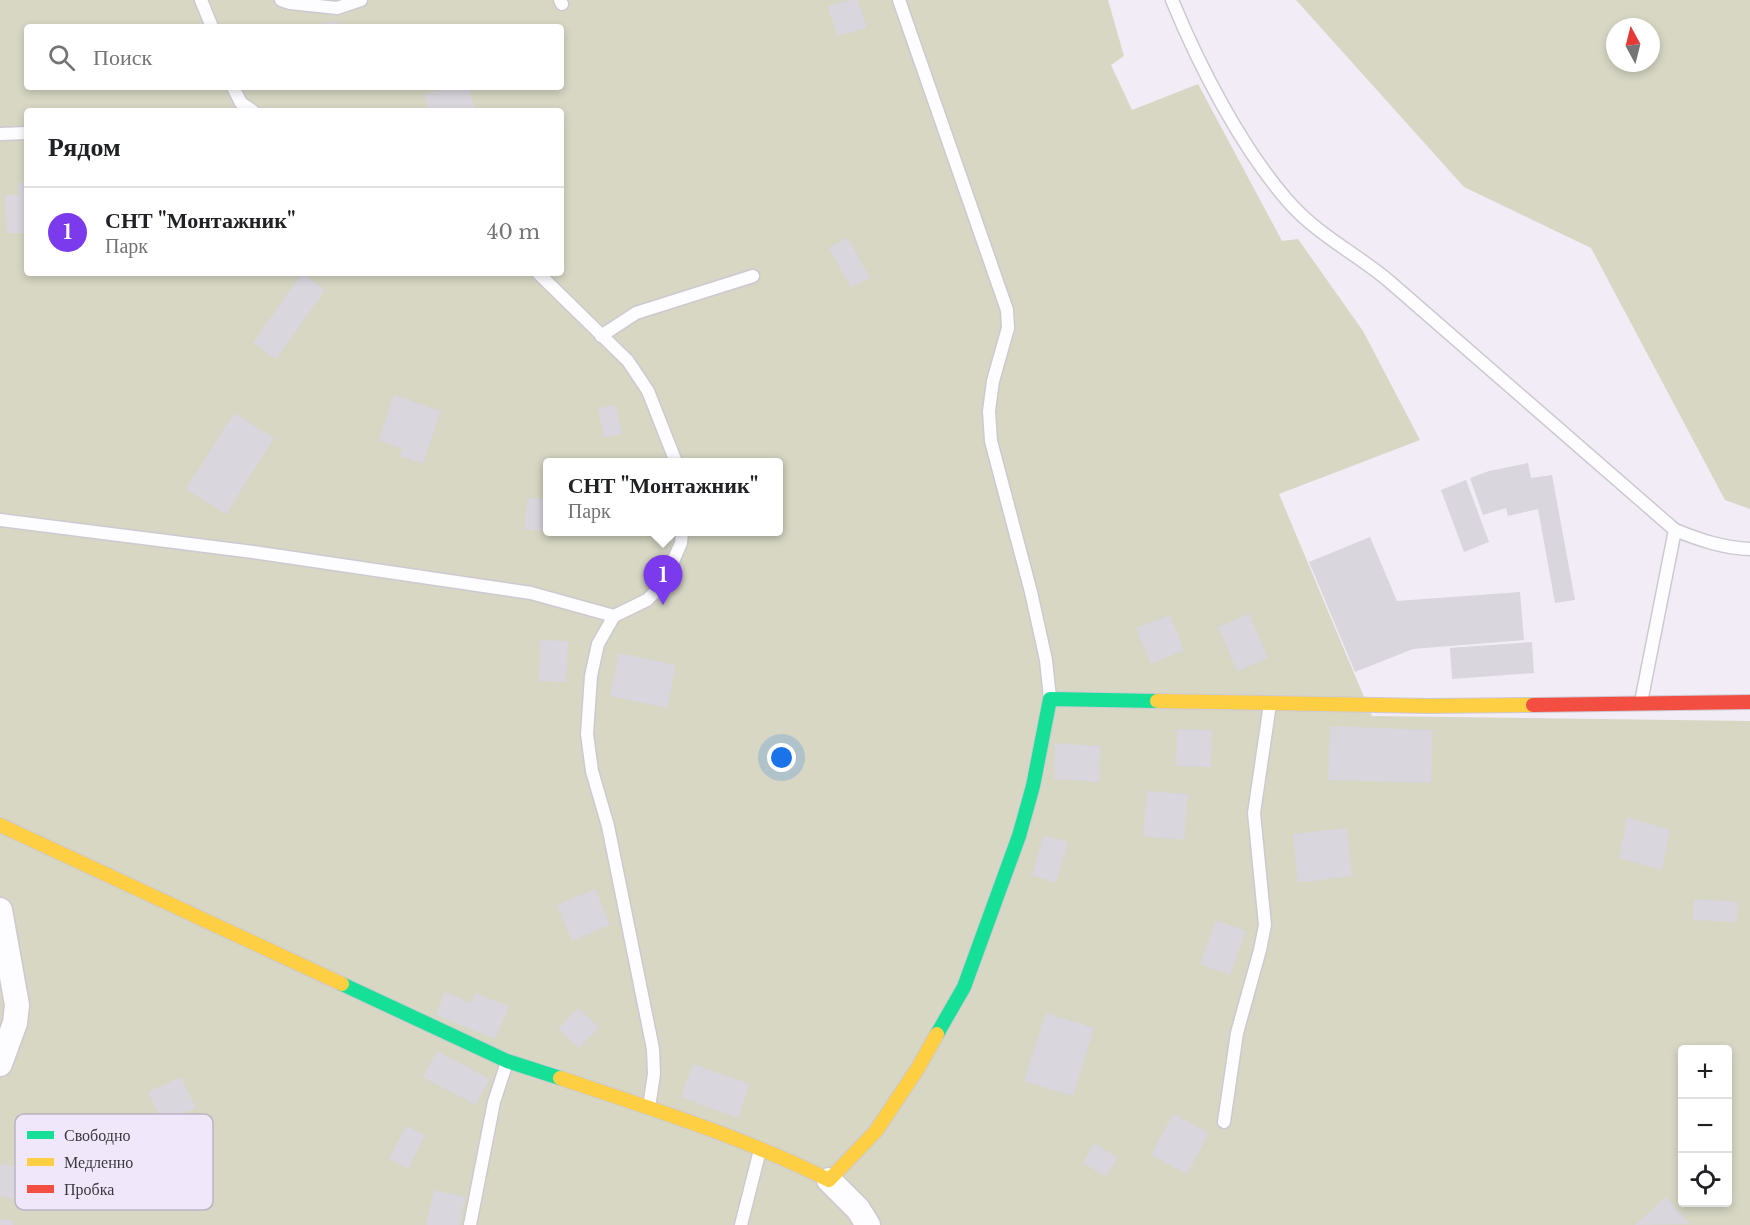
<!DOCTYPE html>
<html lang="ru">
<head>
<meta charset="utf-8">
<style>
	:root { --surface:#fff; --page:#f2f2f2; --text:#202124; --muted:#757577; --line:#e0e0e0; --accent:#7c3aed }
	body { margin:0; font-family:"Libre Baskerville",serif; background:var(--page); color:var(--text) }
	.controls { position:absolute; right:18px; bottom:18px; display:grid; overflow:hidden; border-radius:6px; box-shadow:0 3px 9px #0003 }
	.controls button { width:54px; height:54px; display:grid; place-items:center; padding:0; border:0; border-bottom:2px solid var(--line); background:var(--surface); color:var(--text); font:30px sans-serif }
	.compass { position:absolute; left:1606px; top:18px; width:54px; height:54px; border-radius:50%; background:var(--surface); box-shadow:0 3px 9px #0003; rotate:353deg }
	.you { position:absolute; left:782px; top:758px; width:21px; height:21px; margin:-15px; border:4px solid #fff; border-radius:50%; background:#1a73e8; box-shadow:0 0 0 9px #1a73e833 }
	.badge { display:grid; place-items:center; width:39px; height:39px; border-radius:50%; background:var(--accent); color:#fff; font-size:20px; font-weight:700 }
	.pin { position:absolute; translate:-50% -50px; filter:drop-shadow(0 2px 3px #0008) }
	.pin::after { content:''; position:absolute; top:32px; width:21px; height:18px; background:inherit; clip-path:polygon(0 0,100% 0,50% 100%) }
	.popup { position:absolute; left:543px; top:458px; width:240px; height:78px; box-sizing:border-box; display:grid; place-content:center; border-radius:6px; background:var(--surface); filter:drop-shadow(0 2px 4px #0005); font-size:20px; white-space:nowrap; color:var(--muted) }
	.popup b { font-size:22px; color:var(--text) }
	.popup::after { content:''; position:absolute; left:50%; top:100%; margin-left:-12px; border:12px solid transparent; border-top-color:var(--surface) }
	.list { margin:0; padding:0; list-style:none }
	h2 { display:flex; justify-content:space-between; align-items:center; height:78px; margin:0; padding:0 24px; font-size:26px }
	h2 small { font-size:20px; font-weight:400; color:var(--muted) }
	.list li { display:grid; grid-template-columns:39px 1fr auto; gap:18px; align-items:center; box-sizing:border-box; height:90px; padding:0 24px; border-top:2px solid var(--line) }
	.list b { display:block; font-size:22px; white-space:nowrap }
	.list p { margin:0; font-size:20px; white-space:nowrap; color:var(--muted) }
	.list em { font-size:20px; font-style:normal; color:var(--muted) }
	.icon { flex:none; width:33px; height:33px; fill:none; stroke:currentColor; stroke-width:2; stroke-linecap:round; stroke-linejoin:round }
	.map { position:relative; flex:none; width:1750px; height:1225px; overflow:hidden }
	.search { position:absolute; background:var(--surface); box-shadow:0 3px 9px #0003; left:24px; top:24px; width:540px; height:66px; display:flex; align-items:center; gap:15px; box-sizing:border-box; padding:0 21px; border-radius:6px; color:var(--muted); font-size:22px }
	.panel { position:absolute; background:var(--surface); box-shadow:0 3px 9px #0003; left:24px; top:108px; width:540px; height:168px; border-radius:6px }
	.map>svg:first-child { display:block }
	.green { fill:#d7d7c4; fill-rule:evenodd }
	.building { fill:#d9d6dd }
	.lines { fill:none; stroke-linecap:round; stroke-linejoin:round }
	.lane-casing { stroke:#cdc9d1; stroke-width:15 }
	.street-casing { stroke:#cdc9d1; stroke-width:27 }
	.fast-casing { stroke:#cdc9d1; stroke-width:16 }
	.slow-casing { stroke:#cdc9d1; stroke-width:16 }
	.jam-casing { stroke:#cdc9d1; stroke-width:16 }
	.lane { stroke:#fdfcfe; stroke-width:12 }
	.street { stroke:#fdfcfe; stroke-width:24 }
	.fast { stroke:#16e098; stroke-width:14 }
	.slow { stroke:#ffcf43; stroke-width:14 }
	.jam { stroke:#f24e42; stroke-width:14 }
	.key { fill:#f0e8fa; stroke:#bab3c2; stroke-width:1.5 }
	.key-label { font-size:16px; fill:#3b383f }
</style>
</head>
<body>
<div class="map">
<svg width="1750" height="1225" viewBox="0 0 1750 1225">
	<rect width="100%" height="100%" fill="#f1ecf6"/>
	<path class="green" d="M0,0h1108l16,56 -13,9 21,45 66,-26 84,157 16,-2 65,92 57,109 -141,54 93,222 378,5v504h-1750zM27,27h534v60h-534zM27,111h534v162h-534zM548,462h230v70h-230zM1682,1050h46v152h-46z
		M1296,0h454v509l-25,-9 -134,-252 -127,-61zM1615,27h36v36h-36z"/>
	<path class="building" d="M849,0h9l9,28 -30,8 -9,-30z
		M337,21l1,6h-34v-1z
		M445,87h23l8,24h-47l-5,-16z
		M18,183h9v50h-20l-2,-38h14z
		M848,238l22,40 -19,10 -22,-40z
		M302,273l23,17 -49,69 -23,-16z
		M394,395l47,16 -18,53 -23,-8 2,-7 -23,-9z
		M616,405l6,29 -18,4 -6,-30z
		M234,413l40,25 -48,76 -40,-25z
		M1528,463l3,15 21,-3 23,125 -20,3 -17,-94 -30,7 -2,-8 -23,7 -13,-37 19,-7z
		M1466,480l23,62 -25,10 -23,-62z
		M528,498l20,2v32l-24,-3z
		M554,532h28l-1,5z
		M1370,537l27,64 123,-9 4,48 -111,9 -58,23 -46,-110z
		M1249,614l19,44 -31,13 -19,-44z
		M1170,615l14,35 -33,14 -15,-36z
		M540,640l28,1 -2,41 -27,-1z
		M1532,642l2,31 -82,6 -2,-31z
		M619,653l57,12 -9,43 -57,-12z
		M1330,726l103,4 -2,53 -103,-3z
		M1177,729l35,1 -1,37 -35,-1z
		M1055,743l46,3 -2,36 -45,-3z
		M1147,791l41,3 -4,46 -41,-4z
		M1627,817l43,13 -8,40 -43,-12z
		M1347,828l5,48 -54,7 -5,-49z
		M1044,835l24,7 -12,41 -24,-8z
		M595,889l15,36 -38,16 -15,-36z
		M1694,899l44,3 -1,20 -44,-2z
		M1216,920l30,11 -16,44 -30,-11z
		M445,992l26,11 4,-10 34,13 -14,33 -59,-24z
		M578,1008l21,19 -20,21 -21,-19z
		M1046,1013l48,15 -21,68 -49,-15z
		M437,1051l53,28 -14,26 -53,-28z
		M693,1064l57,20 -12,34 -57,-21z
		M181,1077l15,31 -33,15 -15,-31z
		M1173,1114l36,19 -22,41 -36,-19z
		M406,1126l19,9 -17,34 -19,-10z
		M1094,1143l24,15 -12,19 -23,-14z
		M0,1164l22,3 -4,32 -18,-3z
		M434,1190l31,7 -6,28h-33z
		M1666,1197l24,27 -55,1z
		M0,1219l14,2v4h-14z"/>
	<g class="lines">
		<g class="lane-casing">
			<path id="lane" d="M201,0l11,27
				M281,0l9,3 47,5 24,-8
				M560,0l2,4
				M899,0l108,310 1,18 -15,53 -4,30 2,30 40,151 15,68 4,38
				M1172,0c27,66 69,147 115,200 30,35 69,53 103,82 95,83 190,165 285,248 25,10 48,18 75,19
				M233,87l8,16 12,8
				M0,134l27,-1
				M538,273l90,88 20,30 28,71
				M601,336l35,-23 117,-37
				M0,520l253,32 278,41 83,23
				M1641,702l34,-172
				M649,1107l5,-33 -1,-25 -45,-223 -16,-55 -5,-37 4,-58 7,-32 16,-28 33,-16 16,-16 18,-41 1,-11
				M1224,1122l13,-89 23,-83 5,-25 -11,-112 16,-109
				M470,1225l24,-123 13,-40
				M741,1225l19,-75"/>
		</g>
		<g class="street-casing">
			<path id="street" d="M0,910l17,95 -2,18 -15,41
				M829,1180l29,29 10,16"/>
		</g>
		<g class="fast-casing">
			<path id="fast" d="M342,984l165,77 53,17
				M937,1034l27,-47 55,-151 14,-50 17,-87 107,2"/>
		</g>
		<g class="slow-casing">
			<path id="slow" d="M1157,701l272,5 104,-1
				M0,825l342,159
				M560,1078c90,30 183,59 269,102l47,-49 42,-63 19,-34"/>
		</g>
		<g class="jam-casing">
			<path id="jam" d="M1533,705l217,-3"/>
		</g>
		<use href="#lane" class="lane"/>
		<use href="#street" class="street"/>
		<use href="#fast" class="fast"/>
		<use href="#slow" class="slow"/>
		<use href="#jam" class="jam"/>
	</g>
	<rect x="15" y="1114" width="198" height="96" rx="9" class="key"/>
	<rect x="27" y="1131" width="27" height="8" fill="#16e098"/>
	<rect x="27" y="1158" width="27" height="8" fill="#ffcf43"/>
	<rect x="27" y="1185" width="27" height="8" fill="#f24e42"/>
	<g class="key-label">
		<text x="64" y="1141">Свободно</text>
		<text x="64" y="1168">Медленно</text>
		<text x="64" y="1195">Пробка</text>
	</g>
</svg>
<div class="controls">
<button>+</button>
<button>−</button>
<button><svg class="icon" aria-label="locate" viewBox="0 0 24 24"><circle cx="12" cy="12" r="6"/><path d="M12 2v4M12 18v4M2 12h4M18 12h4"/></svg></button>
</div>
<svg class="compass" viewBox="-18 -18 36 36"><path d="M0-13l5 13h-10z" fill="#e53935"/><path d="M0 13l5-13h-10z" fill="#757577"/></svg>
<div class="you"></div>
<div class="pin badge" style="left:663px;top:605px">1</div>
<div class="popup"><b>СНТ &quot;Монтажник&quot;</b>Парк</div>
<div class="search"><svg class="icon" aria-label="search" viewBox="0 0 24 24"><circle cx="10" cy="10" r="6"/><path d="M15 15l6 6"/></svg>Поиск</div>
<section class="panel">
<h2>Рядом<small></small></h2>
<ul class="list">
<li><span class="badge">1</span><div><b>СНТ &quot;Монтажник&quot;</b><p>Парк</p></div><em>40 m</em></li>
</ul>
</section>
</div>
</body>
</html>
